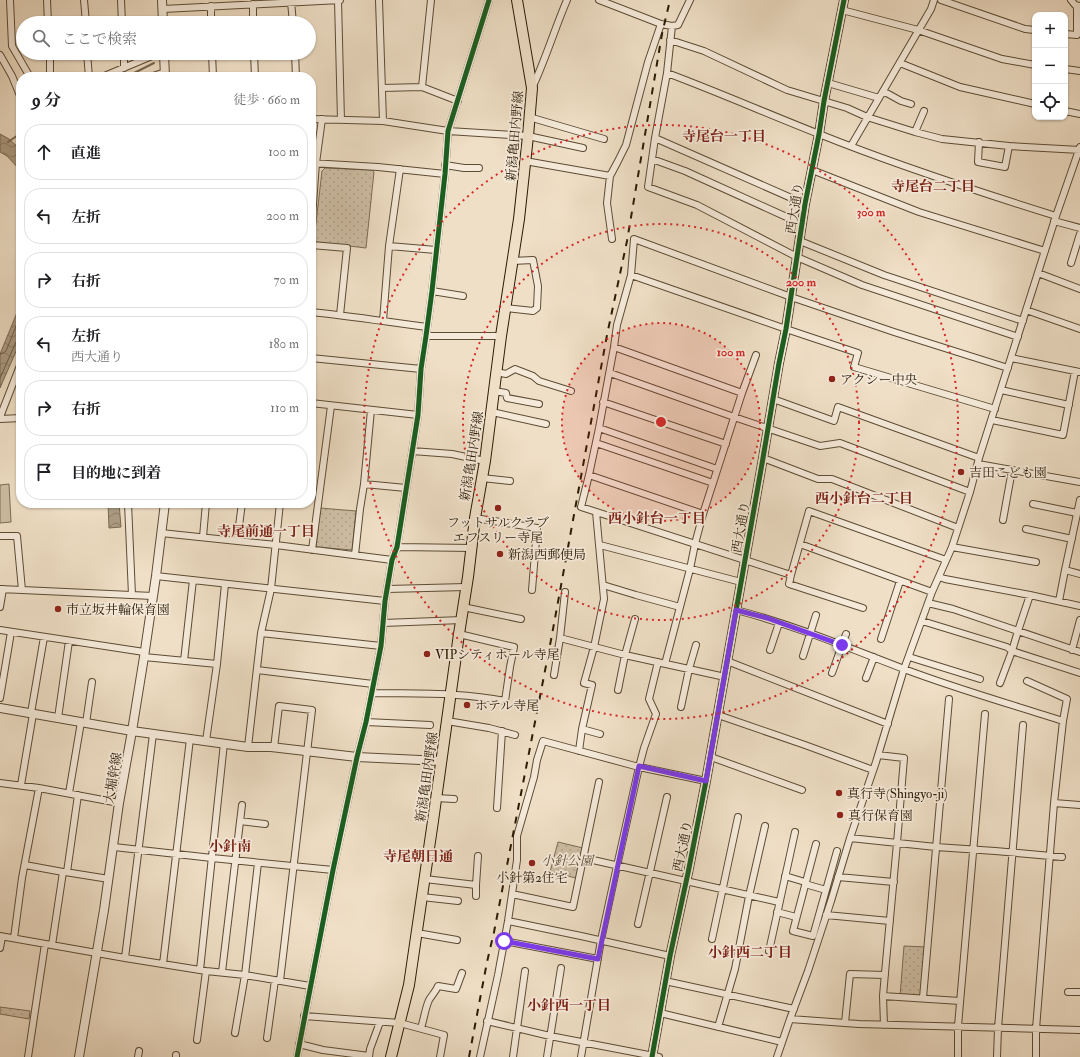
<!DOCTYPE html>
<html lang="ja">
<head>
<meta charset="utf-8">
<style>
	:root { --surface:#fff; --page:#f2f2f2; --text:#202124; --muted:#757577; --line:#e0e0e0 }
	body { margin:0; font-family:"IM FELL Double Pica","Noto Serif JP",serif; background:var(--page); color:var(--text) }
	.controls { position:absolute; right:12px; top:12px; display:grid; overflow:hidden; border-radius:8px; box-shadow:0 1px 3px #0004 }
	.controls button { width:36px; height:36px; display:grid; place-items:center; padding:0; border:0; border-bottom:1px solid var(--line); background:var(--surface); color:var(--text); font:20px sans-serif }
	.stop { position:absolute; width:12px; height:12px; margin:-9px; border:3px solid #7c3aed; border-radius:50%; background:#fff }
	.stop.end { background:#7c3aed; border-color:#fff; box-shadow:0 1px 4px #0008 }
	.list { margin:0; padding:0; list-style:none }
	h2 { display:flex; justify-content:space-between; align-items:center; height:52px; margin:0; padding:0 16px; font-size:17px }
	h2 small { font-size:13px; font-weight:400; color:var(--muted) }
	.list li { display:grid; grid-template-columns:26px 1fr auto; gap:12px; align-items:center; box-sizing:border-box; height:56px; margin:0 8px 8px; padding:0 8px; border:1px solid var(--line); border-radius:16px }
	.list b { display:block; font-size:15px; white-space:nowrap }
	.list p { margin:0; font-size:13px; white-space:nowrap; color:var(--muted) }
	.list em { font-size:13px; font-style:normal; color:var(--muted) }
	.icon { flex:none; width:22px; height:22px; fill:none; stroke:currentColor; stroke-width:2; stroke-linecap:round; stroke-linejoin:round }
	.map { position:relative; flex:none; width:1080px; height:1057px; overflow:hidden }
	.search { position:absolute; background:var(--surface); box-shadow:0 1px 3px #0004; left:16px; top:16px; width:300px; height:44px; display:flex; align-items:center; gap:10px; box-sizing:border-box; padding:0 14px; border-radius:22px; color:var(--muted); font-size:15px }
	.panel { position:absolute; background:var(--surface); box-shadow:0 1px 3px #0004; left:16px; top:72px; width:300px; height:436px; border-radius:16px }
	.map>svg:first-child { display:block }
	.park { fill:url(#park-dots); stroke:#7c6c55 }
	.pitch { fill:#cebea5; stroke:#7c6c55 }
	.water { fill:url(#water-waves); stroke:#786851 }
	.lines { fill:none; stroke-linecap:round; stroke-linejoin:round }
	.shore { stroke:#6c5c44; stroke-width:1 }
	.stream { stroke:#786851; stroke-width:2 }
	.minor-casing { stroke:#5c4c35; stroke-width:8 }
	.tertiary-casing { stroke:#5c4c35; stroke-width:10 }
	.primary-casing { stroke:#2b1b05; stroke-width:12 }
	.minor { stroke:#f5eada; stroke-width:6 }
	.tertiary { stroke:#f5eada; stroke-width:8 }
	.primary { stroke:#efdfc6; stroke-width:10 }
	.rail { stroke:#2b1b05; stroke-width:2; stroke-dasharray:7 7; stroke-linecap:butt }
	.cycleway-casing { stroke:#f5eada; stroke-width:8 }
	.cycleway { stroke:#1b5e20; stroke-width:5 }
	.route { stroke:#7c3aed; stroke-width:5 }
	.ring { fill:none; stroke:#d62828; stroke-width:2; stroke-dasharray:2 4 }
	.poi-dot { fill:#8f2418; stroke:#f5eada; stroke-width:1.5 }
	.labels { text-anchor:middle; stroke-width:3.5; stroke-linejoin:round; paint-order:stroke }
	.street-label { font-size:13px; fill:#2b1b05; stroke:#f5eada }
	.poi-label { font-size:13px; fill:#2b1b05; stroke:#f5eada; text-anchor:start }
	.park-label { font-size:13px; font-style:italic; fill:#5c4c35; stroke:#f5eada }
	.neighbourhood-label { font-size:14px; font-weight:bold; fill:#7a1f14; stroke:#f5eada }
	.centre { fill:#d62828; stroke:#f5eada; stroke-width:2 }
	.ring-label { font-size:12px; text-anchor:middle; font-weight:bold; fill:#d62828; stroke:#f5eada; stroke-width:3.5; stroke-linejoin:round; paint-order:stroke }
</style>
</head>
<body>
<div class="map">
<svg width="1080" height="1057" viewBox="0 0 1080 1057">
	<defs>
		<pattern id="park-dots" width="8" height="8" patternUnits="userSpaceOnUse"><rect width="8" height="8" fill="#cebea5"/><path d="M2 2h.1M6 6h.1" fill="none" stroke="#b1a38d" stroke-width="1.8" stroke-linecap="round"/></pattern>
		<pattern id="water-waves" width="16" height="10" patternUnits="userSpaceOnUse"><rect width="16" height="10" fill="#ac9c84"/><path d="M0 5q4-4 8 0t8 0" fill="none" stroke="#8c7e6a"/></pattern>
	</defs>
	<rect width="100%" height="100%" fill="#efdfc6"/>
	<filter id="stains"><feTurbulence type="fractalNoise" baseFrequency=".005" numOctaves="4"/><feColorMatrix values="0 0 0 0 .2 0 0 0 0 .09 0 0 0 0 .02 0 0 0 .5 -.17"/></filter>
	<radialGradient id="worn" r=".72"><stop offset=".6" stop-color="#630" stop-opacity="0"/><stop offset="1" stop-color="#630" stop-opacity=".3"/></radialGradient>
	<path class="park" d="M325,168l47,2 2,2 -8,76 -50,-6 -2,-2 8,-69z
		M320,508l36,3 -4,39 -36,-3z
		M558,842l25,6 -7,30 -26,-6z
		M904,946l23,1 -4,51 -23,-2z
		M0,1007l30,4 -1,8 -29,-5z"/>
	<path class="pitch" d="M9,484l2,38 -11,1v-38z"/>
	<path class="water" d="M0,134l9,5 12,11v21l-14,-15 -7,-4z
		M21,303v37l-21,48v-34z
		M108,503h11l2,24 -12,1z"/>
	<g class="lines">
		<path class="shore" d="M0,354l3,-1 3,-2 15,-37
			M0,378l16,-36 2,-2h3"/>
		<path class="stream" d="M126,77l28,-14
			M8,142l13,-9"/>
		<g class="minor-casing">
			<path id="minor" d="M10,0l2,46 18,31
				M47,0l1,23
				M84,0l2,23
				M121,0l1,23
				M338,0l3,120
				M379,0l4,121
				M599,0l62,24 11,2 -5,47c51,19 101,41 152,61 77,31 157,57 237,82
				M941,0l84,29 10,1
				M1071,0l4,5 5,1
				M291,2l2,21
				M253,4v19
				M211,6v17
				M163,9l177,-9
				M842,10l76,20 84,29 33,6
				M672,26l6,-1 12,-25
				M1065,34l12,1v-29
				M670,40l34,11 83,39 60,18 20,9 48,15 27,7 67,7 71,4
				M87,53l2,24
				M124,53v15
				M212,53l1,24
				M254,53l1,24
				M295,53l1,24
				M0,55l12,21 9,22
				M900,63l60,24 75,17
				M1065,69l15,2
				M667,73l-12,65 -7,49 49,18 100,52 65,28 156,52
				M50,77v-24
				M102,77l57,-24
				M150,77l15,-5
				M828,83l51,15
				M533,86c13,-28 22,-58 34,-86
				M422,87l9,-87
				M382,88l40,-1 36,14
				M883,91l18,10 10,3
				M1065,111l15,3
				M529,117l75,22
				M311,119l72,2 65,10 80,5 55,12
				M915,132l9,-21
				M655,138l150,66
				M979,142l-1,20 27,5 4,-21
				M851,146l80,-137 3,-9
				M652,159l33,12 117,53
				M525,161l85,15
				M311,163l67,4 67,7
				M445,165l19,3h15
				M812,170l107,42 126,39
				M1054,221l26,7
				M311,232l5,-69 6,-44
				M612,239l-5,-36 3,-27 7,-13 9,-18 22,-83 13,-38
				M800,241l84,34 139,46
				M311,245l36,3 -7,67
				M389,246l47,4
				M1071,263l9,-29
				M1038,273l42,16
				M631,275l155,54 72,24 -4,14 141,42
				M432,291l31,5
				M506,308l27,3 4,-3 1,-22 -5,-26 -21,1
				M1026,310l54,19
				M311,312c39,4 77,10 116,15
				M383,321l6,-75 11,-77
				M426,336h75
				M614,347l128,46
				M311,358l110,11
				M1011,358l69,14
				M496,372l10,2 9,-5 18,7 6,5 32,10
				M610,373l124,44 86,29 20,-3 130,49
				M1001,390l68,15
				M494,391l12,2 1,5 32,6
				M773,399l61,22 4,-14 141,51
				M603,402l123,42
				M311,403l107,12
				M492,412l54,12
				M0,417l21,-54
				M0,419l21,-1
				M992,420l71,15 12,-64
				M599,428l118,41
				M596,443l117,40
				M412,451l40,3 33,7
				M763,458l55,21h14l126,49
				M978,464l102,18
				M589,475l114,39
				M482,478l28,3
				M364,484l42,4
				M128,503l4,92
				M1033,504l44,9
				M475,518l62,10 -5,62
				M1003,520l9,-50
				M1026,529l46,10
				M161,533l115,12 116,15
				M0,536h17l5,54 131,6
				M203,537l3,-34
				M237,541l5,-38
				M800,544l132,48
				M600,545l141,37
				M397,547l75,1
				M952,547l84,15
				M312,550l19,-144
				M355,555l5,-46 4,-25 7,-74
				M1065,570l15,4
				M791,575l-210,-68 8,-32 10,-47 15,-81 3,-22 14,-50 3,-36 157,58 103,35 114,36
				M156,576l229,25
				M939,577l6,2 85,16 50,11
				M603,585l33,10 44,12
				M0,589l22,1
				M387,589l79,-2
				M1059,601l6,-31 15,-70
				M928,603l25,6 127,43
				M0,607l3,-18
				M463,607l58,12
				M863,608l-74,-24 2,-9 18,-64 137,49
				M736,610c58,15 113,38 168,59 53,20 106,35 159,52
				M922,621l85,26 5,4 68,22
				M383,623l79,-3
				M0,630l144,22
				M261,633l120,13
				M560,638l65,17 100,22
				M881,639l19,-58
				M770,650l9,-27
				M1072,650l8,-30
				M803,656l13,-41
				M144,657l73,7
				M909,657l71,22
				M184,661l9,-81
				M727,661l161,63
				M665,664l25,-95 5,-25 8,-30 39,-121 14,-38
				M257,670l116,14
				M832,673l14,-39
				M554,675l6,-37 5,-46
				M866,678l8,-21
				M1027,681l40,18 -4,22 -9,82 -18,226v28
				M1000,683l12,-32 6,-20 12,-36
				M618,690l7,-35 10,-36
				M372,693c44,1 89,-1 133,8l5,-34 4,-20 -55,-13
				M0,698l11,-66
				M681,707l8,-38 7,-24
				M31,713l13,-76
				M718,715l87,30 68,25
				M58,718l11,-77
				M447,721l42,7 26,7
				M366,722l64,3
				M86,723l6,-41
				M582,729l18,5
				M206,741l11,-77 8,-80
				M248,747l13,-114 10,-44 9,-86
				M274,748l5,-42 33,4 -32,271
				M579,751l3,-22 10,-44 -8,-2 10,-36 10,-48 -8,-87
				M878,755l26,3 -7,85 -12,130 -2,23 1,29
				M711,757l91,33
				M0,783l39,5 80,15
				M21,785l12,-71
				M69,793l12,-71
				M436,798l18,1
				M1054,803l26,2
				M497,808l5,-77
				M240,821l25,3
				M850,838l86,9 59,4 67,6
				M816,844l-23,87 20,5 24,-85
				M114,847l98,11 121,12
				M584,858l195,44
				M25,865l38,7 -11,73
				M65,872l44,7
				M67,872l11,-77
				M785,876l20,6
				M838,877l56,5
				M425,879l51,6v11
				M805,884l21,6
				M476,885l2,-29
				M512,894l61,13 26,-125
				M422,897l36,4
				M777,912l19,5
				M826,915l64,6
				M508,921l73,15 89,20
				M638,924l29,-127
				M417,933l40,7
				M0,936l125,22 81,13 39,4 65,11
				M14,938l8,-60 17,-90
				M712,939l26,-122
				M504,941l94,18
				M0,948l2,-11
				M769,951l26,-119
				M125,958l28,-224
				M163,964l27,-225
				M200,970l24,-227
				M222,972l20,-167
				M665,981l129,28
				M1068,992h12
				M883,996l77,5
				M923,998l26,-299
				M660,1013l122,29
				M304,1016l96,7 44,12 -4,22
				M790,1019l69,5 221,6
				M487,1021l63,15 109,21
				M845,1023l5,-49 35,1
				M718,1027l17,-58 14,-73 16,-70
				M421,1028c3,-9 4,-19 8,-28 3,-5 7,-9 9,-14l18,3 6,-16
				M235,1033l10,-58 13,-112
				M267,1038l8,-58
				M197,1040l9,-69
				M299,1044l24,6 46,6
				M28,1057l17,-113
				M138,1057l1,-6
				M176,1057v-2
				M297,1057l36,-187 24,-113 9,-35 15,-76 4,-45 7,-41 5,-13 21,-132 3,-46 5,-33 6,-45 13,-117 3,-43 41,-131
				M369,1057l1,-8 10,-27
				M480,1057l18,-82 10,-54 9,-61v-24l17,-59 3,-17 6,-19 96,26 67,14
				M513,1057l12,-86
				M547,1057l14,-89
				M581,1057l20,-117 16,-74 22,-99 5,-19 12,-34 -7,-15 9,-37
				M777,1057l13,-38 18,-48 23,-70 19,-63 26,-76 28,-93 28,-77 20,-45 18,-55 9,-34 77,-242 24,-69
				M958,1057v-31l27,-312
				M997,1057l1,-29 25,-303"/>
		</g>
		<g class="tertiary-casing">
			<path id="tertiary" d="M162,0l1,23
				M164,53l1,24
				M0,708l132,23 116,16h23l86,10 84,4
				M79,1057l25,-147 15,-107 13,-72 12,-74 12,-81 9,-73
				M652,1057l18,-101 18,-83 18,-92 57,-323 16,-95 7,-34 19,-125 14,-70 5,-33 20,-101"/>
		</g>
		<g class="primary-casing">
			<path id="primary" d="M391,1057l18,-72 24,-164 26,-187 9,-57 7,-59 10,-57 16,-125 18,-117 9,-83 4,-48 -15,-88"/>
		</g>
		<use href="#minor" class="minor"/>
		<use href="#tertiary" class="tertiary"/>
		<use href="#primary" class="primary"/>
		<path class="rail" d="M469,1057l18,-95 7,-30 57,-292 56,-305 20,-94 35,-207 8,-34"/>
		<g class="cycleway-casing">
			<path id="cycleway" d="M297,1057l36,-187 24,-113 9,-35 15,-76 4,-45 7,-41 5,-13 21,-132 3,-46 5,-33 6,-45 13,-117 3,-43 41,-131
				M652,1057l18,-101 18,-83 18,-92 57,-323 16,-95 7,-34 19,-125 14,-70 5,-33 20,-101"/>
		</g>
		<use href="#cycleway" class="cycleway"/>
	</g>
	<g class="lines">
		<path class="route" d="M504,941l94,18 41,-193 67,15 30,-171 31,8 75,27"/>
	</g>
	<circle cx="661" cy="422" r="99" fill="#d62828" fill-opacity=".12"/>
	<g class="ring">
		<circle cx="661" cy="422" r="99"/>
		<circle cx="661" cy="422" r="198"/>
		<circle cx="661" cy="422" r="297"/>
	</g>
	<g class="poi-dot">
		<circle cx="832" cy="379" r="4"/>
		<circle cx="961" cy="472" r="4"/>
		<circle cx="498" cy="508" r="4"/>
		<circle cx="500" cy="554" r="4"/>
		<circle cx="58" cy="609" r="4"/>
		<circle cx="427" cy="654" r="4"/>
		<circle cx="467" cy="705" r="4"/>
		<circle cx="839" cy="793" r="4"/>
		<circle cx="840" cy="815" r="4"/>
		<circle cx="532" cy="863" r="4"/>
	</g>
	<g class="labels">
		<g class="street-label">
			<text transform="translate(514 136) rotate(-85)" y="5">新潟亀田内野線</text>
			<text transform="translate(794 208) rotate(-81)" y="5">西大通り</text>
			<text transform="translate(471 456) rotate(-81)" y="5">新潟亀田内野線</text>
			<text transform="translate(740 527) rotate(-80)" y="5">西大通り</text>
			<text transform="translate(426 777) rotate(-82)" y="5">新潟亀田内野線</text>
			<text transform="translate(112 778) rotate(-80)" y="5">大堀幹線</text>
			<text transform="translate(682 846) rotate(-78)" y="5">西大通り</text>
		</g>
		<g class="poi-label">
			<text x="840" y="384">アクシー中央</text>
			<text x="969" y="477">吉田こども園</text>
			<text x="498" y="527" text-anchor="middle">フットサルクラブ<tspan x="498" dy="15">エフスリー寺尾</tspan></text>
			<text x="508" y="559">新潟西郵便局</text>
			<text x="66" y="614">市立坂井輪保育園</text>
			<text x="435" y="659">VIPシティホール寺尾</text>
			<text x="475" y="710">ホテル寺尾</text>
			<text x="847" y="798">真行寺(Shingyo-ji)</text>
			<text x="848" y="820">真行保育園</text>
			<text x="532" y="882" text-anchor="middle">小針第2住宅</text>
		</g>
		<g class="park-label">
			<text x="567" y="865">小針公園</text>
		</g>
		<g class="neighbourhood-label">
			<text x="724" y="141">寺尾台一丁目</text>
			<text x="933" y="191">寺尾台二丁目</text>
			<text x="864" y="503">西小針台二丁目</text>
			<text x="657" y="523">西小針台一丁目</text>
			<text x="266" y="536">寺尾前通一丁目</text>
			<text x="230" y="851">小針南</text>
			<text x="418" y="861">寺尾朝日通</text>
			<text x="750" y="957">小針西二丁目</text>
			<text x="569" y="1010">小針西一丁目</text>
		</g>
	</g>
	<circle cx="661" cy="422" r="6" class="centre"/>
	<g class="ring-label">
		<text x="871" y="216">300 m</text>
		<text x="801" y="286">200 m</text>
		<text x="731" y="356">100 m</text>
	</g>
	<rect width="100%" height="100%" filter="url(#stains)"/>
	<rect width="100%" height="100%" fill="url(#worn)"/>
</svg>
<div class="controls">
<button>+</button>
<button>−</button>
<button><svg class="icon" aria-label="locate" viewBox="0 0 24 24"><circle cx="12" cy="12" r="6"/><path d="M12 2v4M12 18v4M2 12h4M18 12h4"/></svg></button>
</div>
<div class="stop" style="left:504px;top:941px"></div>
<div class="stop end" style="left:842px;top:645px"></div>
<div class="search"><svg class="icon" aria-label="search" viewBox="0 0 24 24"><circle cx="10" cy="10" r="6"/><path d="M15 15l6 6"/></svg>ここで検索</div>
<section class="panel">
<h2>9 分<small>徒歩 · 660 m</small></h2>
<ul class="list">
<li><svg class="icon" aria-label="ahead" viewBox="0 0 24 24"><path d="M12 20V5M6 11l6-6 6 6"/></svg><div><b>直進</b></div><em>100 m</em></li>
<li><svg class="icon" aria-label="left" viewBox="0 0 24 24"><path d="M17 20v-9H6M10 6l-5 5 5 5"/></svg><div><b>左折</b></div><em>200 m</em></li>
<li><svg class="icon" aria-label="right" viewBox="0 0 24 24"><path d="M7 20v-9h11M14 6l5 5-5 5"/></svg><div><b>右折</b></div><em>70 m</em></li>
<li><svg class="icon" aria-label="left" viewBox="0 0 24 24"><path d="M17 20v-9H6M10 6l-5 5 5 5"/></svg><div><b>左折</b><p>西大通り</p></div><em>180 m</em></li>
<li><svg class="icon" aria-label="right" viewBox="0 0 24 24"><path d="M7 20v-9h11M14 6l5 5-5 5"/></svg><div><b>右折</b></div><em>110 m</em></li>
<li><svg class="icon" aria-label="arrive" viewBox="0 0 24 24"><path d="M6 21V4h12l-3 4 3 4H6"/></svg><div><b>目的地に到着</b></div></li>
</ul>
</section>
</div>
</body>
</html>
